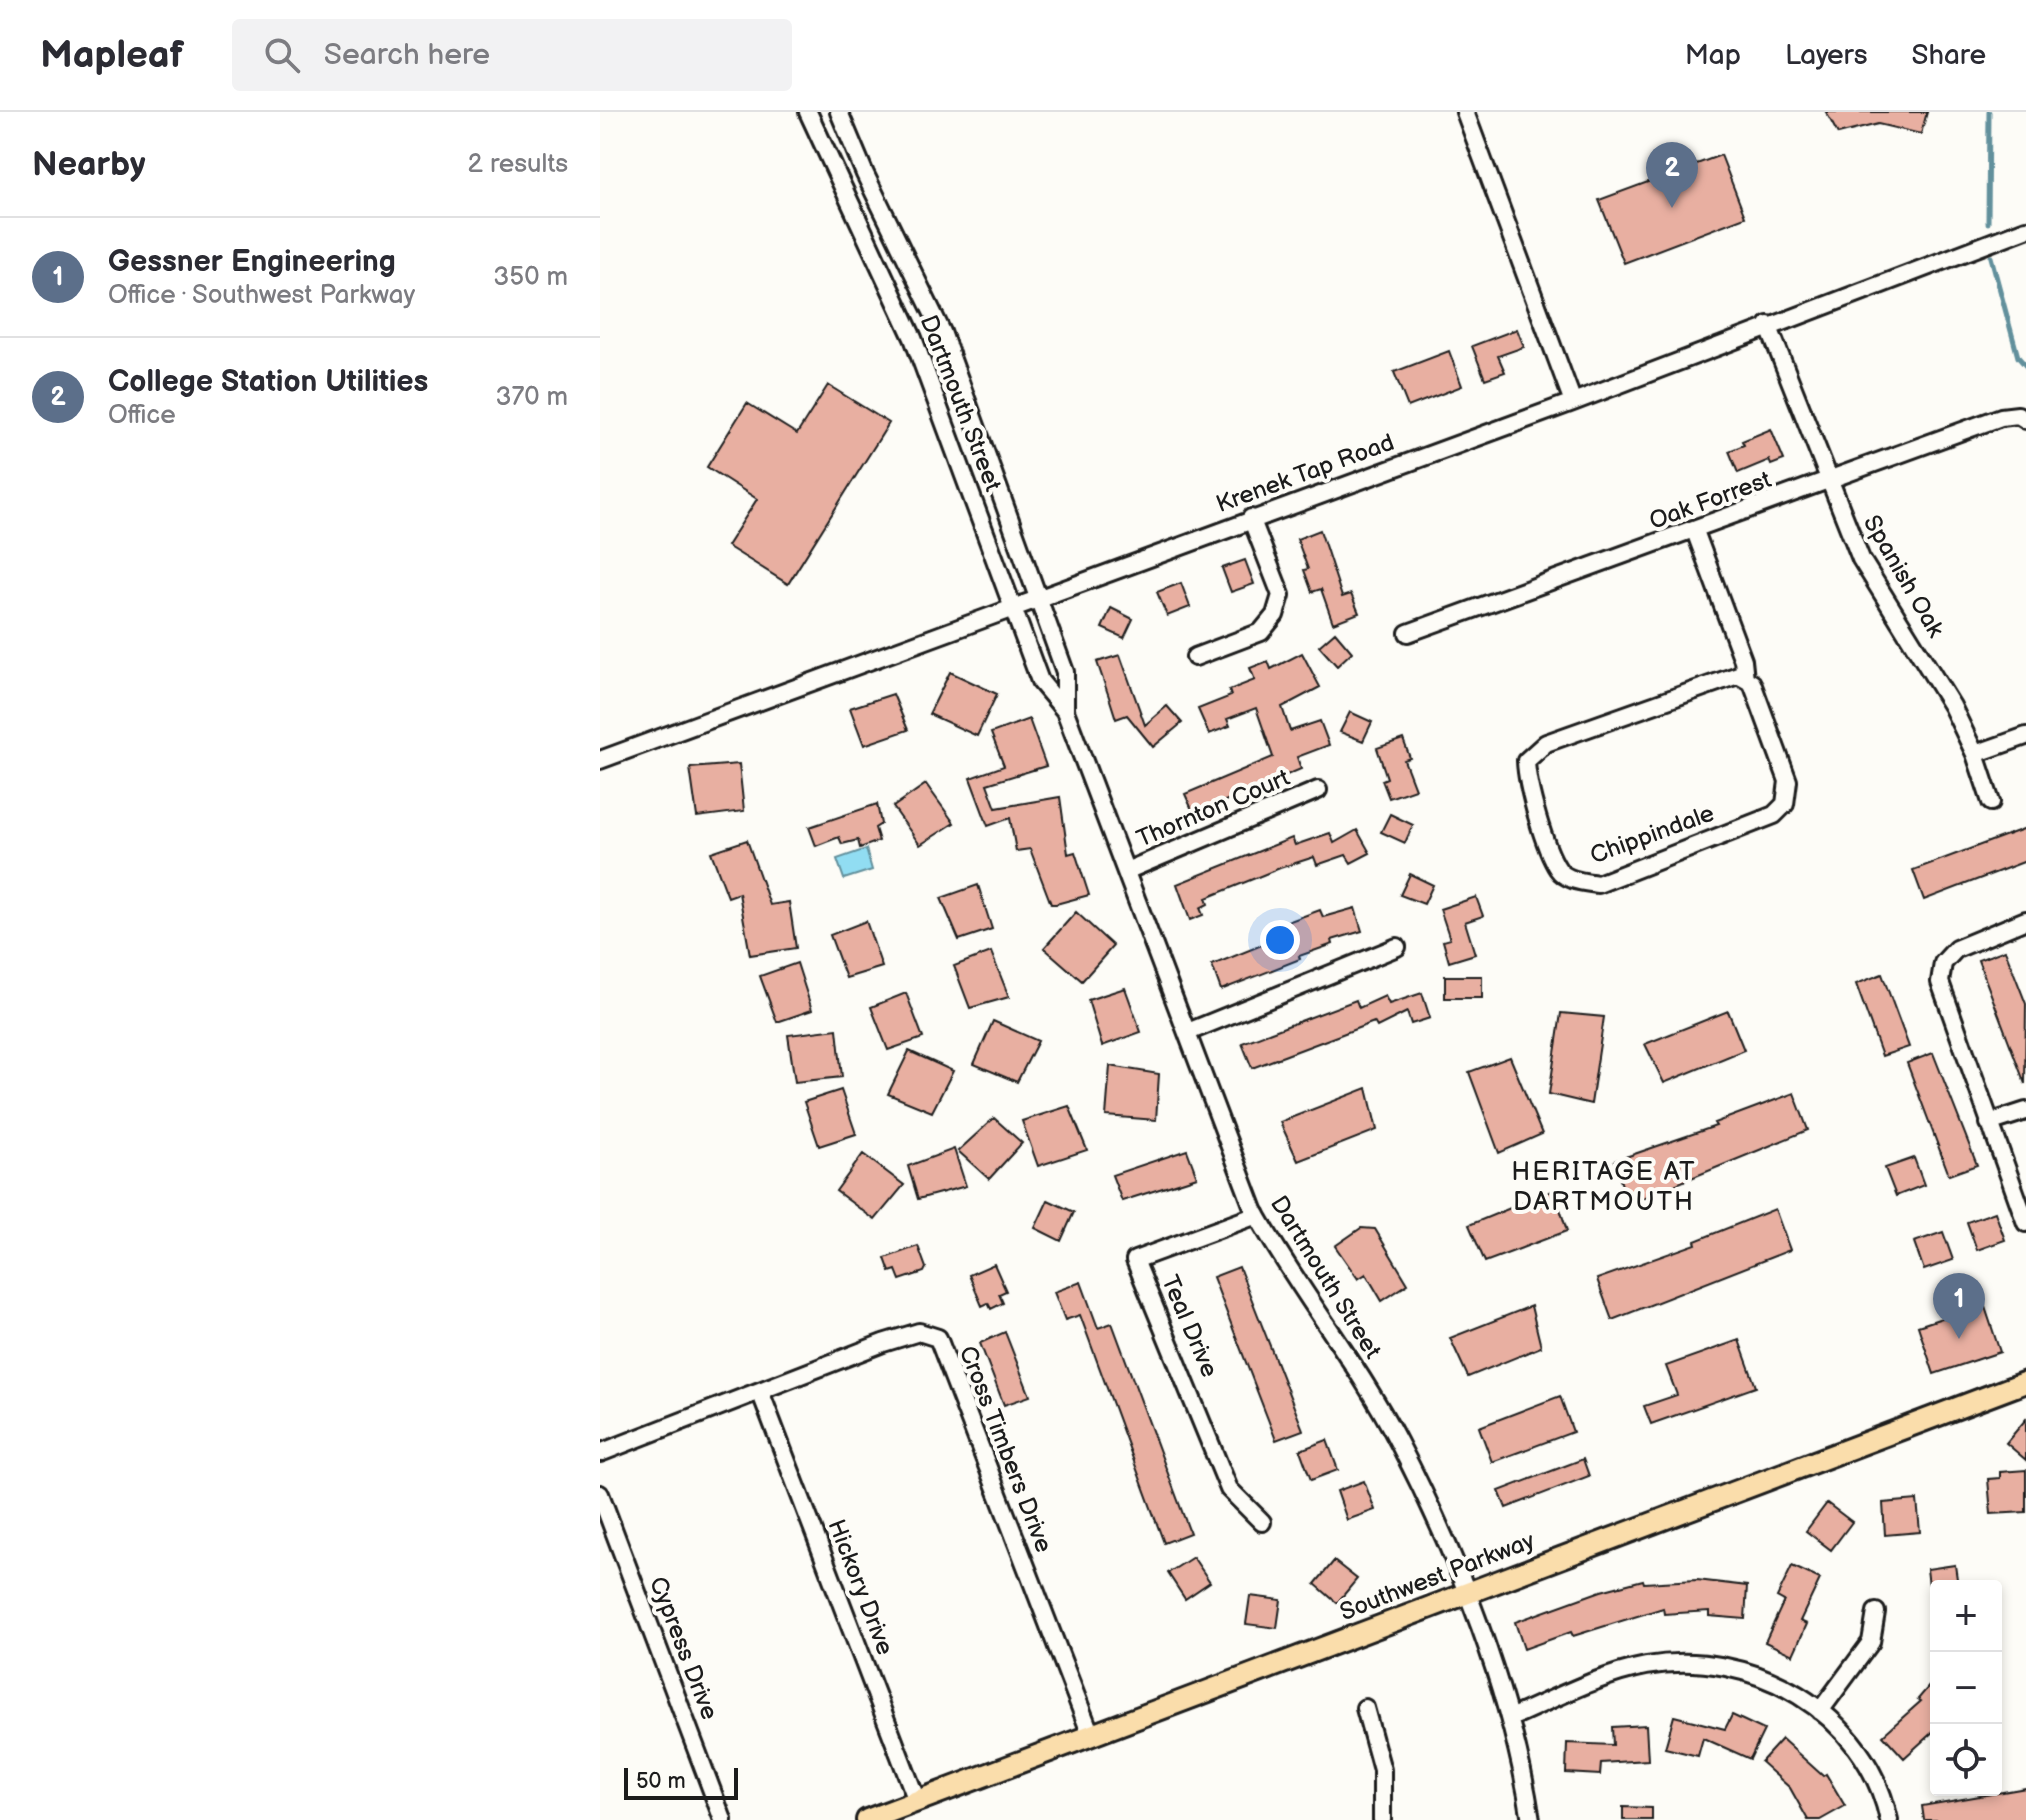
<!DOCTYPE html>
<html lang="en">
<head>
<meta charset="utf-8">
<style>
	:root { --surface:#fff; --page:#f2f2f3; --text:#2b2b33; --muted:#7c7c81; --line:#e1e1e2; --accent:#0b8043 }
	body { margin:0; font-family:"Balsamiq Sans",sans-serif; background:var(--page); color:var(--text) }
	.controls { position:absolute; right:24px; bottom:24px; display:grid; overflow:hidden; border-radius:8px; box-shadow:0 4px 12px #0003 }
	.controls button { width:72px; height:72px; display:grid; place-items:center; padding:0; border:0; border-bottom:2px solid var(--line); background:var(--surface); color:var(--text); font:40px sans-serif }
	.scale { position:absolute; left:24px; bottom:20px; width:114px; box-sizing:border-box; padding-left:8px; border:4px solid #1c1c1c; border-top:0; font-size:22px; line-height:28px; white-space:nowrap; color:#1c1c1c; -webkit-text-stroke:6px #fdfcf7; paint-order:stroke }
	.you { position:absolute; left:680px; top:828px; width:28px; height:28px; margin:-20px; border:6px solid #fff; border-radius:50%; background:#1a73e8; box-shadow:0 0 0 12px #1a73e833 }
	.badge { display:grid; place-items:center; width:52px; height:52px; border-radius:50%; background:var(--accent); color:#fff; font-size:26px; font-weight:700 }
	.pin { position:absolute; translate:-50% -66px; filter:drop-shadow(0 2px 4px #0008) }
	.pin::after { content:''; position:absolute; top:42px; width:28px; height:24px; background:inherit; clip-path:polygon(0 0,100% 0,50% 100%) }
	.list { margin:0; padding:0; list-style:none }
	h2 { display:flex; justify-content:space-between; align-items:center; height:104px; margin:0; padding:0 32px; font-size:34px }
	h2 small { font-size:26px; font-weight:400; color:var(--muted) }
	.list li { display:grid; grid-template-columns:52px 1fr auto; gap:24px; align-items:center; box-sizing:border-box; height:120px; padding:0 32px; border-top:2px solid var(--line) }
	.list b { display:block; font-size:30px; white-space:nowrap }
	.list p { margin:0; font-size:26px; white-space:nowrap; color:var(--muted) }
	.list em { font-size:26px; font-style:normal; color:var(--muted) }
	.icon { flex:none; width:44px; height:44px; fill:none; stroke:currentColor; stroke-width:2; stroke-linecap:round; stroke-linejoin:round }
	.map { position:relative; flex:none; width:1426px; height:1708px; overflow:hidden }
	header { display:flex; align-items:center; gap:48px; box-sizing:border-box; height:112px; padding:0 40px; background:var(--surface); border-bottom:2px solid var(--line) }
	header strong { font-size:38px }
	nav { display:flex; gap:44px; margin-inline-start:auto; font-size:28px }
	.search { width:560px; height:72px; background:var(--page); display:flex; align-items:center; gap:20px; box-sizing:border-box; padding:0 28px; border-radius:8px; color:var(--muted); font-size:30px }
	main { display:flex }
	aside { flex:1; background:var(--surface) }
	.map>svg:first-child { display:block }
	.water { fill:#91ddf2; stroke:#62909c; stroke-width:2 }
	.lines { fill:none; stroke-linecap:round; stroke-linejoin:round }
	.stream { stroke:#62909c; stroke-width:5 }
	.building { fill:#e8afa1; stroke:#1c1c1c; stroke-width:2 }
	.minor-casing { stroke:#1c1c1c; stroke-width:22 }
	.major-casing { stroke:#1c1c1c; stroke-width:26 }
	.minor { stroke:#fdfcf7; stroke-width:16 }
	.major { stroke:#faddab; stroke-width:20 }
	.labels { text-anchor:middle; stroke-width:8; stroke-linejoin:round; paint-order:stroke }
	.street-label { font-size:24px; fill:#1c1c1c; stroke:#fdfcf7 }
	.neighbourhood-label { font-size:26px; letter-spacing:2px; fill:#1c1c1c; stroke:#fdfcf7 }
</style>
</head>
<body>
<header>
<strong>Mapleaf</strong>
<div class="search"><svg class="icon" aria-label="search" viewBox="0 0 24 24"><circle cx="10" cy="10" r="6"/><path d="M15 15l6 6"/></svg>Search here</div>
<nav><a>Map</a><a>Layers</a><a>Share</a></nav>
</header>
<main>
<aside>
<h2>Nearby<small>2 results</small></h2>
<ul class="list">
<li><span class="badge" style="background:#5c6f8a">1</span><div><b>Gessner Engineering</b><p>Office · Southwest Parkway</p></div><em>350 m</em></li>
<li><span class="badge" style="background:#5c6f8a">2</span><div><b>College Station Utilities</b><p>Office</p></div><em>370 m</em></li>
</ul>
</aside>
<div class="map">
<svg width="1426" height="1708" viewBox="0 0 1426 1708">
	<rect width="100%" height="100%" fill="#fdfcf7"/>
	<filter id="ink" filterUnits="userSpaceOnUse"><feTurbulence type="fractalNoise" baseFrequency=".0125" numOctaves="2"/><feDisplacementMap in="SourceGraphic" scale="16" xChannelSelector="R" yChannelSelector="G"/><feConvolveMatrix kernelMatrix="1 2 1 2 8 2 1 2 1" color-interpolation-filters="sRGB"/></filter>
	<g filter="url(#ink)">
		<path class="water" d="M266,737l6,21 -28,9 -7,-20z"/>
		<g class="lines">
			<path class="stream" d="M1388,111l1,-111
				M1391,145l27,100 8,9"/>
		</g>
		<path class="building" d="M1226,0h101l-6,22 -43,-10 -40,10z
			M1121,43l24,62 -121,46 -25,-63z
			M917,217l7,18 -26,9 7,16 -20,7 -13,-33z
			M849,239l13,35 -54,21 -14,-35z
			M228,273l61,38 -101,161 -61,-38 30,-47 -50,-32 40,-64 50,31z
			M1171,317l13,31 -13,5 -2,-5 -31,13 -9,-22 15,-6 -2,-4z
			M720,418l22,67 9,-3 8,19 -26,10 -12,-34 -9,3 -8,-22 4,-1 -11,-30z
			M645,448l9,24 -23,8 -9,-24z
			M581,471l9,24 -23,9 -10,-24z
			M511,496l22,11 -9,19 -22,-10z
			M735,520l17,20 -15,14 -18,-20z
			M702,541l18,34 -38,20 8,24 30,-10 9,24 -32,12 4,12 -107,45 -9,-20 88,-37 -17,-49 -29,11 3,7 -21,8 -11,-25 33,-13 -2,-6 26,-10 -5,-12 18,-7 3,8z
			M520,543l25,70 22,-19 15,17 -29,24 -26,-32 -11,4 -7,-22 -12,-35z
			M350,560l47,22 -20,42 -48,-22z
			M293,582l15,36 -44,15 -14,-37z
			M750,600l22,10 -9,19 -23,-9z
			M429,607l17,47 -59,18 9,24 64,-11 8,57 7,-2 14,43 -33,9h-5l-21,-55 -14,2 -6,-33 -22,8 -18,-48 34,-12 -13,-33z
			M803,627l7,19 -6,2 11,29 -26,9 -7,-18 5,-2 -10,-30z
			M139,652l5,47 -47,6 -7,-49z
			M326,672l28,39 -34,22 -27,-38z
			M277,692l4,20 -6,4 4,13 -19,7 -2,-8 -16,4 -3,-7 -23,9 -7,-19z
			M790,702l23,11 -8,18 -24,-11z
			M1426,716v33l-102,39 -11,-30z
			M757,718l13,23 -19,10 -5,-8 -29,10 -3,-8 -34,11 -74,30 2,6 -8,4 3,7 -13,5 -13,-36 115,-46 3,7 35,-12 4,10z
			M147,728l23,65 19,-3 7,46 -46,7 -11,-62 -11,4 -17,-45z
			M810,762l23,11 -9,19 -24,-9z
			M378,773l14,44 -33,11 -18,-42z
			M876,785l7,19 -18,6 10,32 -26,8 -6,-21 7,-2 -10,-30z
			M755,796l7,23 -30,9 1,4 -34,12 1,3 -79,31 -9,-25 60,-24 -4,-12 52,-19 3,7z
			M476,800l37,34 -31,35 -38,-33z
			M266,809l16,46 -36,11 -16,-43z
			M1405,838l21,54 -1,80 -47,-124z
			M391,840l18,45 -39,11 -16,-42z
			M197,851l15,47 -35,12 -17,-46z
			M1282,862l27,73 -27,9 -26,-72z
			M845,864h37v22h-37z
			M525,876l16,44 -39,14 -14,-46z
			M306,881l17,45 -35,12 -17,-43z
			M822,881l8,25 -19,6 -4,-12 -30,15 -3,-5 -122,46 -10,-25 114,-43 3,8 26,-12 4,8z
			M1128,899l16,39 -80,33 -19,-39z
			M961,901l43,4 -13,87 -42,-10z
			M393,909l45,20 -21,41 -43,-18z
			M237,917l5,48 -47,5 -7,-47z
			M309,939l44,20 -21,41 -44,-18z
			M1333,941l44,112 -28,10 -42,-112z
			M910,945l32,77 -43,19 -30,-81z
			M510,954l49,8 -3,46 -50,-4z
			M767,976l10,42 -79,31 -18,-39z
			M241,978l15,44 -37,12 -15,-44z
			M1194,981l14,37 -180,74 -14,-43 102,-35 -2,-3z
			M469,994l18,44 -49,16 -16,-45z
			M394,1006l28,25 -33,36 -31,-28z
			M354,1037l12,37 -48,13 -10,-33z
			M587,1038l10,27 -75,24 -10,-26z
			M263,1042l41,31 -29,35 -39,-29z
			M1314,1046l10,27 -28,11 -11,-28z
			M954,1078l13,41 -82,31 -16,-37z
			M448,1088l26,12 -13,29 -26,-13z
			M1175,1097l15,41 -178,70 -15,-41 99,-35 -1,-3z
			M1395,1100l10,28 -28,10 -10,-28z
			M761,1116l14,1 33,55 -26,17 -16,-27 -8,5 -23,-33z
			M1343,1120l10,28 -29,10 -10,-28z
			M318,1134l8,22 -2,4 -24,8 -4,-10 -6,2 -5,-14z
			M394,1152l12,27 -7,3 4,9 -12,6 -3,-6 -6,3 -13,-31z
			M639,1155l64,163 -27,10 -63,-163z
			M481,1170l17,46 14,-5 78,210 -26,10 -84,-228 -15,5 -11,-28z
			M1384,1192l16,48 -66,22 -16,-48z
			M931,1194l10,41 -73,30 -18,-39z
			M405,1220l25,64 -26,9 -24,-62z
			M1139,1228l17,47 -105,37 -7,-18 33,-11 -11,-29z
			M960,1284l13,36 -81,30 -13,-35z
			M1426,1307v41l-20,-17z
			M727,1328l11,30 -27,10 -11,-30z
			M983,1347l6,17 -83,32 -7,-17z
			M1426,1358v42l-35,2 -3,-35 12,-1v-6z
			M764,1369l11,29 -28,10 -10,-29z
			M1317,1388l3,32 -35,3 -2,-32z
			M1227,1391l25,19 -21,28 -25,-19z
			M593,1445l17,25 -25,17 -17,-26z
			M734,1449l23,18 -20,24 -22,-19z
			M1355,1453l3,21h-29l-2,-17z
			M1192,1454l28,13 -20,42 7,3 -14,31 -28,-13 19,-41 -7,-4z
			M1043,1468l1,3 53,-3 50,6 -2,33 -36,-3v-5l-45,3 -1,-6 -90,28 -2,-4 -47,17 -9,-27 86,-31z
			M650,1484l31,4 -4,28 -31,-4z
			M1336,1566v51l-32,29 -21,-23 38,-34 -3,-2z
			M1132,1603l32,15 -14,29 -47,-21 -5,18 -33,-8 9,-32 51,13z
			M1046,1613l2,35 -47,3 -1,12 -34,-2 1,-30 46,2 -1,-18z
			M1182,1627l41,37 3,-2 19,32 -25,14h-12l-18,-32 -29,-26z
			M1426,1676v32h-102l-2,-14z
			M1023,1695l29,1v12h-29z"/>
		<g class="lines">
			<g class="minor-casing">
				<path id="minor" d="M208,0l105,226 127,343 25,30 189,499c44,80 103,151 145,233 59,114 113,250 132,377
					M239,0l26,62 77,158 123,340v39
					M865,0l108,290
					M1168,213l93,234 91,147 23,48 16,48
					M1095,419l48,129 2,19
					M808,521l593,-216 17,-2 8,5
					M595,545l66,-25 14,-17 6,-20 -30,-77
					M1138,563l14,8 36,98 -3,23 -11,11 -176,69c-13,-2 -32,-3 -40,-15 -14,-21 -31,-83 -32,-108l20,-18z
					M1375,642l51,-18
					M0,648l973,-358 453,-173
					M526,759l192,-81
					M1426,808l-70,29 -13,14 -3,19 86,241
					M588,920l209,-85
					M1389,1011l37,-12
					M657,1103l-122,45 94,229 33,33
					M160,1279l157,410
					M0,1341l283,-110 36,-11 19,6 153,397
					M0,1382l123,326
					M765,1596l17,62v50
					M1220,1599l51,-69 5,-30
					M910,1606c44,-19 89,-43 136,-52 106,-19 220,46 243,154"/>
			</g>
			<g class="major-casing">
				<path id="major" d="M267,1708l1159,-438"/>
			</g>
			<use href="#minor" class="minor"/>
			<use href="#major" class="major"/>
		</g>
	</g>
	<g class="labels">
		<g class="street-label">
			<text transform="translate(361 291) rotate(69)" y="8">Dartmouth Street</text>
			<text transform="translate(705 361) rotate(-20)" y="8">Krenek Tap Road</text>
			<text transform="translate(1110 388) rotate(-20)" y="8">Oak Forrest</text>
			<text transform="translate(1304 464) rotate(60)" y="8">Spanish Oak</text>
			<text transform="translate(613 696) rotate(-23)" y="8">Thornton Court</text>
			<text transform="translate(1052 722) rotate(-20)" y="8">Chippindale</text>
			<text transform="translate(726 1165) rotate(58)" y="8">Dartmouth Street</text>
			<text transform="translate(590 1214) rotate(67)" y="8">Teal Drive</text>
			<text transform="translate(406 1337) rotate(69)" y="8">Cross Timbers Drive</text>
			<text transform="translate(837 1464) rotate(-21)" y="8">Southwest Parkway</text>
			<text transform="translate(261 1475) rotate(69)" y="8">Hickory Drive</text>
			<text transform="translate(84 1536) rotate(69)" y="8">Cypress Drive</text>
		</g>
		<g class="neighbourhood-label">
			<text x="1004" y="1068">HERITAGE AT<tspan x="1004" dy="30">DARTMOUTH</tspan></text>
		</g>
	</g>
</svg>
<div class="controls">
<button>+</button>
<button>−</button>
<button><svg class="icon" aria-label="locate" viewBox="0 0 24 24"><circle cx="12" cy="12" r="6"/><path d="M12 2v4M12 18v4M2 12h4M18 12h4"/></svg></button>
</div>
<div class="scale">50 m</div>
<div class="you"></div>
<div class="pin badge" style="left:1359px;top:1227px;background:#5c6f8a">1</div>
<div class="pin badge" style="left:1072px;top:96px;background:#5c6f8a">2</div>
</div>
</main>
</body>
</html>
